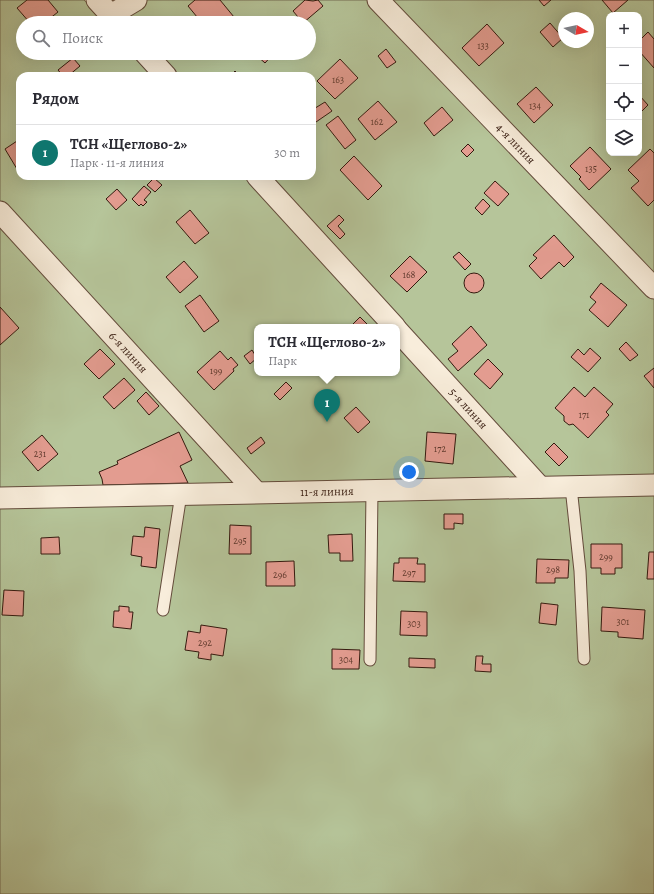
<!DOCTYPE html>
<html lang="ru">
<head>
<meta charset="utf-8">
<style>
	:root { --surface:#fff; --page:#f7f7f7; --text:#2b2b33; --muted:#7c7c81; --line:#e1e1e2; --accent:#0f766e }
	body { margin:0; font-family:Alegreya,serif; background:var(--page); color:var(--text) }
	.controls { position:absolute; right:12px; top:12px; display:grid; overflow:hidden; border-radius:8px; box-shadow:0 4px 16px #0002 }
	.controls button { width:36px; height:36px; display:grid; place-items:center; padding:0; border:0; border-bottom:1px solid var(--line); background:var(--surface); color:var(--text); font:20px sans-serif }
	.compass { position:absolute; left:558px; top:12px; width:36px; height:36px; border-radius:50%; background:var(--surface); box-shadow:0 4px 16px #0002; rotate:99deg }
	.you { position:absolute; left:409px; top:472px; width:14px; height:14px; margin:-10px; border:3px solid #fff; border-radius:50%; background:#1a73e8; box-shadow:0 0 0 6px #1a73e833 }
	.badge { display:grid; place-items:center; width:26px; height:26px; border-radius:50%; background:var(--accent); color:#fff; font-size:13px; font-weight:700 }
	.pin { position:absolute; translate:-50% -33px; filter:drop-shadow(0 1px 2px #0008) }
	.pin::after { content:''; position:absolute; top:21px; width:14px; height:12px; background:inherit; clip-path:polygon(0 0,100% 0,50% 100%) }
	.popup { position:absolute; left:254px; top:324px; width:146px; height:52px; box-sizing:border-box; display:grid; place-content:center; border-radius:8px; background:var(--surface); filter:drop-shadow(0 1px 3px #0005); font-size:13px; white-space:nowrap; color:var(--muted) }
	.popup b { font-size:15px; color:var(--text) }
	.popup::after { content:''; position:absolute; left:50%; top:100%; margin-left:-8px; border:8px solid transparent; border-top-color:var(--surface) }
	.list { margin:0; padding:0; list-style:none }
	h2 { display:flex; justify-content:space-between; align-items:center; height:52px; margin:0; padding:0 16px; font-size:17px }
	h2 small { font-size:13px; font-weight:400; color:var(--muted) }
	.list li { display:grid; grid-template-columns:26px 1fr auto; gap:12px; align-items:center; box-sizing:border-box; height:56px; padding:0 16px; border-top:1px solid var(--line) }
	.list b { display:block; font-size:15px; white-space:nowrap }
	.list p { margin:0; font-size:13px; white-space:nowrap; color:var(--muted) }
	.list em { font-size:13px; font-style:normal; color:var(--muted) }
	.icon { flex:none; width:22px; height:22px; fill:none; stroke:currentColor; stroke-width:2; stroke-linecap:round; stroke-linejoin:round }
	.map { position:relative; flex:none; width:654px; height:894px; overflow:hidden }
	.search { position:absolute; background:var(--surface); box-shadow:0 4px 16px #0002; left:16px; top:16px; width:300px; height:44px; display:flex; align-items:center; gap:10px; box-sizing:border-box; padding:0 14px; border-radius:22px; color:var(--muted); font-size:15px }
	.panel { position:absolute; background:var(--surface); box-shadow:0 4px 16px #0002; left:16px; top:72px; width:300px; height:108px; border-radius:12px }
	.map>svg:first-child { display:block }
	.green { fill:#b6c59a; stroke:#756f54; fill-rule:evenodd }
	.building { fill:#e39c90; stroke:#34190e }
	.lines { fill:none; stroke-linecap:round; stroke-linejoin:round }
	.service-casing { stroke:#644c3c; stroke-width:13 }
	.minor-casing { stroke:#644c3c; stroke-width:23 }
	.service { stroke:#f8eddb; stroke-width:11 }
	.minor { stroke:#f8eddb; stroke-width:21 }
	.labels { text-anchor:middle; stroke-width:3; stroke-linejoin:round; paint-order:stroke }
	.number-label { font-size:10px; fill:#603a2e }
	.street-label { font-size:12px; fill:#34190e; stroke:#f8eddb }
</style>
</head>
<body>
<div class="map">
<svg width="654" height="894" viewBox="0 0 654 894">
	<rect width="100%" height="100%" fill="#f4e4c8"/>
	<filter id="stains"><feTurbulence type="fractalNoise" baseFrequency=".005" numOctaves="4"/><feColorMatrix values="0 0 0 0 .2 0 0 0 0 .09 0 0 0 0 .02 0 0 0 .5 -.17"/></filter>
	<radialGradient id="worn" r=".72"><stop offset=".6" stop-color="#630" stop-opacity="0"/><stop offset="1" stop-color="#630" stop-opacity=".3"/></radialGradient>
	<path class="green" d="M0,0h84l13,14 25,-14h532v894h-654zM609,15h30v138h-30zM564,18h24v24h-24zM23,23h286v30h-286zM20,76h292v100h-292zM257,327h140v46h-140z"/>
	<path class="building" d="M27,0h21l10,12 -14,11h-14l-13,-15z
		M195,0h25l14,17 -8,6h-24l-14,-17z
		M305,0l8,1 5,-1 5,6 -20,17 -10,-12z
		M539,0h12l-7,6z
		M602,0h26l-15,13z
		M550,23l13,15 -10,9 -13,-15z
		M487,24l17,19 -25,23 -17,-18z
		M648,32l6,7v29l-15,-17v-10z
		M386,49l10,13 -9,6 -9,-12z
		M236,53h11l-7,5z
		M258,53h16l-9,10 -9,-8z
		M73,58l7,8 -12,10h-5l-5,-6z
		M340,59l18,19 -23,21 -18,-18z
		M235,71l5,5h-10z
		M536,87l17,18 -19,18 -17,-19z
		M639,95l9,10 -9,9z
		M378,101l19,21 -22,18 -17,-21z
		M325,102l7,9 -16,11 -4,-5v-7z
		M442,107l11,13 -19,16 -10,-13z
		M338,116l18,24 -11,9 -19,-24z
		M20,139v35l-15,-25z
		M468,144l6,6 -7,7 -6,-6z
		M590,147l21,22 -22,21 -10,-11 2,-2 -11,-11z
		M650,149l4,4v47l-6,6 -17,-18 8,-7 -11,-11z
		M354,156l28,30 -14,14 -28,-30z
		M154,178l8,7 -7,7 -8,-7z
		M495,181l14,13 -11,12 -14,-13z
		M144,186l7,6 -7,8 3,2 -4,4 -2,-2 -2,2 -7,-7z
		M117,189l10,11 -11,10 -10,-11z
		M483,199l7,7 -8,9 -7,-7z
		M190,210l19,23 -14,11 -19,-22z
		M339,215l5,5 -6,6 7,8 -5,5 -13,-13z
		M554,235l20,22 -10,10 -5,-5 -18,17 -12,-13 8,-8 -4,-3z
		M459,252l12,12 -6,6 -12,-13z
		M410,256l17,16 -20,20 -17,-16z
		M184,261l14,16 -18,16 -14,-16z
		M464 283a10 10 0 1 1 20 0a10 10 0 1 1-20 0Z
		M601,283l26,22 -19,22 -19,-17 7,-8 -6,-5z
		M200,295l19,26 -15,11 -19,-26z
		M0,307l19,21 -19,17z
		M360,317l10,10h-20z
		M471,326l16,19 -29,26 -10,-12 10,-8 -6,-7z
		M626,342l12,13 -8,6 -11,-12z
		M590,348l11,10 -13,14 -17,-15 7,-8 6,6z
		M100,349l15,15 -16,15 -15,-15z
		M252,350l5,8 -7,6 -6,-8z
		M220,351l8,9 3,-3 7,8 -5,4 1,2 -20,19 -17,-18z
		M488,359l15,15 -13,15 -16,-15z
		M654,368v20l-10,-12z
		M124,378l11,12 -21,19 -11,-12z
		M286,382l6,6 -12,12 -6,-6z
		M574,387l11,10 9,-10 19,17 -7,8 3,3 -21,23 -15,-14 -4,1 -5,-4v-5l-9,-8z
		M146,392l13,14 -10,9 -12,-14z
		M356,407l14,15 -12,11 -14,-15z
		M179,432l13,28 -12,6 8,17 -85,2 -1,-6 -3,-7 19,-8 -1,-3z
		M427,432l29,2 -3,30 -28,-3z
		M42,435l16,19 -20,17 -16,-19z
		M261,437l4,6 -14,11 -4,-6z
		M554,443l14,14 -9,9 -14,-14z
		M444,514h19v10l-9,-1v6h-10z
		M230,525l21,1v28h-22z
		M145,527l15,2 -4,39 -15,-2 1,-9 -11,-2 2,-19 11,1z
		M352,534l1,27h-13v-8h-11l-1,-18z
		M59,537l1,17h-19v-16z
		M591,544h31v24h-7v6h-14v-6h-10z
		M649,552h5v27h-7z
		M399,558h19l-1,6h8v18l-32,-1 1,-18h5z
		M537,559l32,1 -1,18h-13v5h-19z
		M294,561l1,25h-29v-24z
		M4,590l20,1 -1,25 -21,-1z
		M541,603l17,2 -2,20 -17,-2z
		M119,606l10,1v5h4l-2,17 -18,-2 1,-16h5z
		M602,607l43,3 -2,29 -25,-2v-5l-17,-1z
		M401,611l26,1v24l-27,-1z
		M201,625l26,4 -4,27 -12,-2v6l-13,-2 1,-6 -14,-2 3,-19 12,2z
		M332,649l28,1 -1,19h-27z
		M476,656h7l-1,8h9v8l-16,-1z
		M409,658l26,1v9l-26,-1z"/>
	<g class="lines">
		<g class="service-casing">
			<path id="service" d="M571,487l9,84 4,88
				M163,610l18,-116
				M370,660l2,-170"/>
		</g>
		<g class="minor-casing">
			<g id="minor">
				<path d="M97,0l21,23"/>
				<path id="s1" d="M378,0l276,288"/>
				<path d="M111,15l25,-15"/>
				<path d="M145,53l21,23"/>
				<path d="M257,176l138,151"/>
				<path id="s2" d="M0,212l256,280"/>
				<path id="s3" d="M397,330l143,157"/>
				<path id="s4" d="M0,498l654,-13"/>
			</g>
		</g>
		<use href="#service" class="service"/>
		<use href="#minor" class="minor"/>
	</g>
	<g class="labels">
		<g class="number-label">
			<text x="483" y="49">133</text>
			<text x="338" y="83">163</text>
			<text x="535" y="109">134</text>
			<text x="377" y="125">162</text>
			<text x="591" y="172">135</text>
			<text x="409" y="278">168</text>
			<text x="216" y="374">199</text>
			<text x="584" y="418">171</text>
			<text x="440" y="452">172</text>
			<text x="40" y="457">231</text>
			<text x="240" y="544">295</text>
			<text x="606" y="560">299</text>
			<text x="553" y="573">298</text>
			<text x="409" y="576">297</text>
			<text x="280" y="578">296</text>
			<text x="623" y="625">301</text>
			<text x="414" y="627">303</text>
			<text x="205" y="646">292</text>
			<text x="346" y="663">304</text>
		</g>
		<g class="street-label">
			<text dy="4" stroke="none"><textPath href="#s1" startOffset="199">4-я линия</textPath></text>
			<text dy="4" stroke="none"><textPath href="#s2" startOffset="190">6-я линия</textPath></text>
			<text dy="4" stroke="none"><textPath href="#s3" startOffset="106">5-я линия</textPath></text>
			<text dy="4" stroke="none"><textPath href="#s4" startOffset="327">11-я линия</textPath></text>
		</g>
	</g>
	<rect width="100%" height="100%" filter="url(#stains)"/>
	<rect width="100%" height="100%" fill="url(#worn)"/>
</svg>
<div class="controls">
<button>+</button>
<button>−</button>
<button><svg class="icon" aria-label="locate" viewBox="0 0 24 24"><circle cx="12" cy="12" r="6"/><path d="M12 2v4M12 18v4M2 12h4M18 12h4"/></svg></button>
<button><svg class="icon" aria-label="layers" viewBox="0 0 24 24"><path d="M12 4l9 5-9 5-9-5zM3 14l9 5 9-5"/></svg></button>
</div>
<svg class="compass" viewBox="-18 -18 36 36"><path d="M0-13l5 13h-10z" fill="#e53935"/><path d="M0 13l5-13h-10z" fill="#7c7c81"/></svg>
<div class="you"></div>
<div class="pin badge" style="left:327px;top:422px">1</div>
<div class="popup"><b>ТСН «Щеглово-2»</b>Парк</div>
<div class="search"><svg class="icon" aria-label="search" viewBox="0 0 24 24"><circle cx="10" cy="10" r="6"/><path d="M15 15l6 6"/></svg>Поиск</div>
<section class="panel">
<h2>Рядом<small></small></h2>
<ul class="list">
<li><span class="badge">1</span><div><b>ТСН «Щеглово-2»</b><p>Парк · 11-я линия</p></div><em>30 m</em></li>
</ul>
</section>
</div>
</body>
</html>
